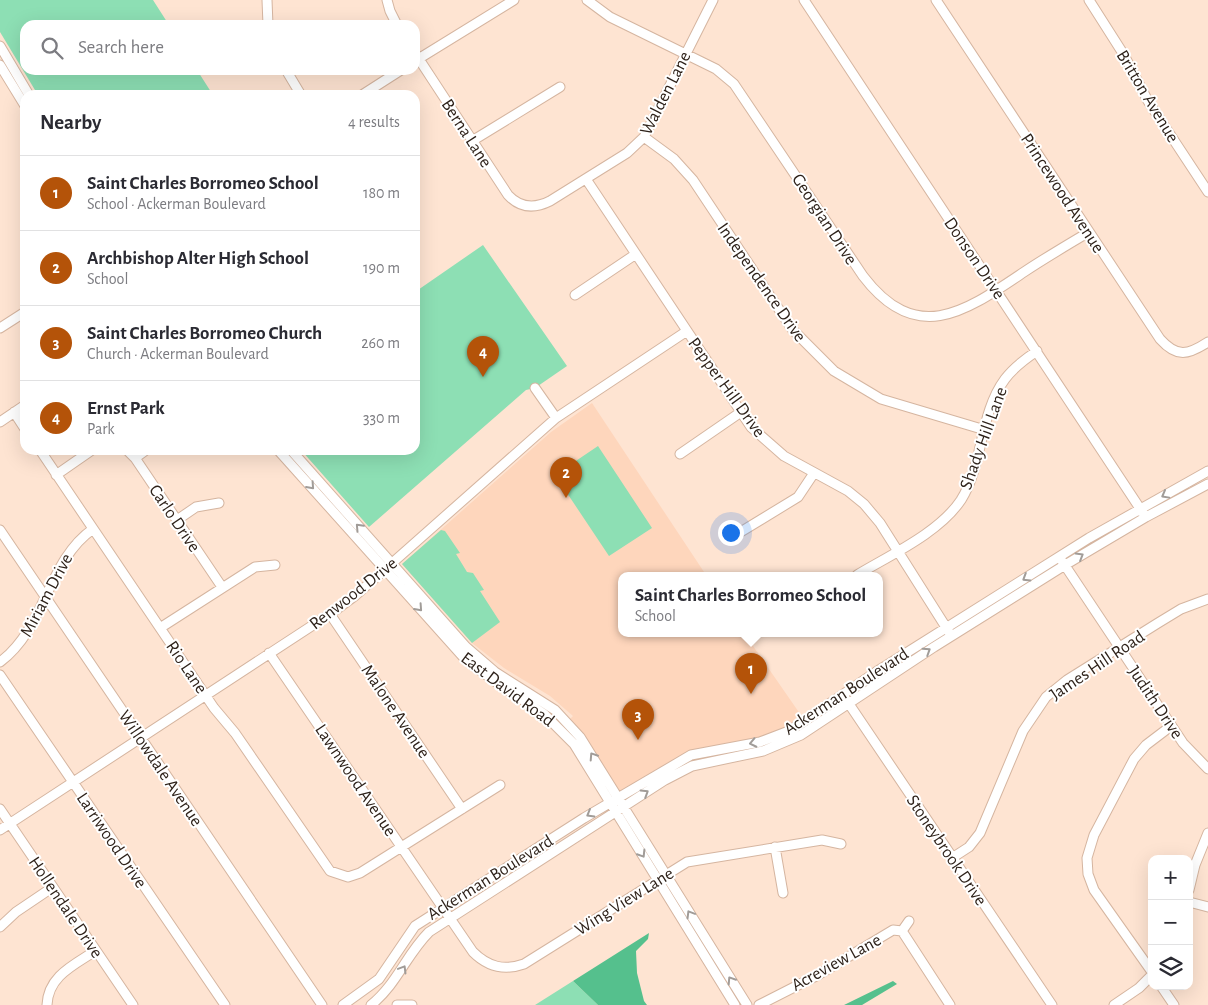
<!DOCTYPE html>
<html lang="en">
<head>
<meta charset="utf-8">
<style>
	:root { --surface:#fff; --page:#f7f7f7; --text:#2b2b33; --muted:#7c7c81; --line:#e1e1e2; --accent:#b45309 }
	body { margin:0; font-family:"Alegreya Sans",sans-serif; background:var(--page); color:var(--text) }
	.controls { position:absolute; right:15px; bottom:15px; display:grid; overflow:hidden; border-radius:10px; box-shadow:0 5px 20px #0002 }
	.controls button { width:45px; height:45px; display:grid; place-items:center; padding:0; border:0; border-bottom:1px solid var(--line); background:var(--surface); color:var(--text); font:25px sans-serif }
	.you { position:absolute; left:730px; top:532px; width:18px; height:18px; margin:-12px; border:4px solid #fff; border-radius:50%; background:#1a73e8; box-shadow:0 0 0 8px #1a73e833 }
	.badge { display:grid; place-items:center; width:32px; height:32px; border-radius:50%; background:var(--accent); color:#fff; font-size:16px; font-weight:700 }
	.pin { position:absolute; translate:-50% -41px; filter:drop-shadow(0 1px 2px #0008) }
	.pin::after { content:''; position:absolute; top:26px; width:18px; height:15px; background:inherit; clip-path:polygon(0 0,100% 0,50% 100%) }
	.popup { position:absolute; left:618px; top:572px; width:265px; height:65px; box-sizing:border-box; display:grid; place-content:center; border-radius:10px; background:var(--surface); filter:drop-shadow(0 1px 4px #0005); font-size:16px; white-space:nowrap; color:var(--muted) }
	.popup b { font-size:19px; color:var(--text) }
	.popup::after { content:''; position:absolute; left:50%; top:100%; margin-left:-10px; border:10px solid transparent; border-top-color:var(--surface) }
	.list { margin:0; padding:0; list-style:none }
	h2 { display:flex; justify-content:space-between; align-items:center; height:65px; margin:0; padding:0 20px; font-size:21px }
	h2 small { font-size:16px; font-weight:400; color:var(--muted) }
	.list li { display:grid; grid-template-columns:32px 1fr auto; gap:15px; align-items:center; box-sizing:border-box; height:75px; padding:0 20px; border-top:1px solid var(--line) }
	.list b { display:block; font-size:19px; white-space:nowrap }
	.list p { margin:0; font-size:16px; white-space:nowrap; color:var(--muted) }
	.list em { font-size:16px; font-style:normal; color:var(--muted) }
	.icon { flex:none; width:28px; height:28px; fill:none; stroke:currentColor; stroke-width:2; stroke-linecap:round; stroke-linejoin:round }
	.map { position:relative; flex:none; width:1208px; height:1005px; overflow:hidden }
	.search { position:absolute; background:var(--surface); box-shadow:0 5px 20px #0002; left:20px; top:20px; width:400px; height:55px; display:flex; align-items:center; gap:12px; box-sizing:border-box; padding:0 18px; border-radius:15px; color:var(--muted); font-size:19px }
	.panel { position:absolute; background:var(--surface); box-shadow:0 5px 20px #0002; left:20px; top:90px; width:400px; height:365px; border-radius:15px }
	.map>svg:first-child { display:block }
	.built { fill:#fed6bc }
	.green { fill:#8ddfb4 }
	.forest { fill:#55c08d }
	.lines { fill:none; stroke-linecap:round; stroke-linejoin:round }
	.minor-casing { stroke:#d5b5a0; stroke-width:11 }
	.minor { stroke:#fff; stroke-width:9 }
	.oneway { stroke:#a19c98 }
	.labels { text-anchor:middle; stroke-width:4; stroke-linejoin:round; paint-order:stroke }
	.street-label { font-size:18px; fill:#2e221a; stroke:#fff }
</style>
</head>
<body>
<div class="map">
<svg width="1208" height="1005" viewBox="0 0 1208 1005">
	<rect width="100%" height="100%" fill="#fee4d2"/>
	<path class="built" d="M592,403l114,172h-84v58h122l61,88 -16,10 -91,22 -79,44 -52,-75 6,-6 -23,-20 -46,-28 -32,-25 -70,-79 149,-132z"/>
	<path class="green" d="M0,0h153l16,25h-144v45h172l16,25h-175l-38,-63z
		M483,245l84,121 -32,22 -9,2 -157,137 -68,-77h114v-158z
		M598,446l54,82 -43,28 -54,-81z
		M441,530l4,1 15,22 -4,1 11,18 6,1 11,17 -4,1 20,31 -28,21 -70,-79z
		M573,981l25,24h-63z"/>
	<path class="forest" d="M649,933l-1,6 -12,12 1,22 7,28 3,4h-49l-25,-24z
		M893,981l4,3 -35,21h-18z"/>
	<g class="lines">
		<g class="minor-casing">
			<path id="minor" d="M267,0l1,25
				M387,0l3,11 7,14
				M587,0l23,17 106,52 18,15 129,192c54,71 103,35 161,-4 21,-14 43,-27 65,-40
				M804,0l339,513
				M936,0l224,339c17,19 28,16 48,3
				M1089,0l35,55 24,46 60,91
				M0,46l29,49
				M415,53l93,142c12,13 26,14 42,6l77,-48 17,-16 69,-137
				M415,61l99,-61
				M0,65l25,41
				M286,70l15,25
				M362,95l39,-25
				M644,137l30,22 19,21 99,149 42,42 47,28 104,31
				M472,141l88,-54
				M586,179l165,248 33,29 64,35 16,13 16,19 69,109
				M575,295l61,-41
				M0,328l25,-16
				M535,388l21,30
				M14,412l11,17
				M0,422l25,-17
				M40,450l174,258 21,25 95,138 18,6 12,-4 140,-88
				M127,450l8,8 87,129
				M278,450l188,210 30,22 48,32 30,30 161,261
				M291,450l175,197 29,25 60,38 25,27 167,268
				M680,454l61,-42
				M135,458l11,-8
				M56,475l36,-25
				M177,520l19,-13 23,-4
				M0,530l322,475
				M734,536l64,-39 16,-24
				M1062,561l121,182 25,26
				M857,575c33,-20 82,-42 104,-75 23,-37 18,-86 44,-121 9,-12 20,-20 32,-28
				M330,614l132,195
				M160,628l95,-61 20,-2
				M269,653l204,299c15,15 31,19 51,12l163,-102 135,-22 19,4
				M0,662c46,-34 47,-101 93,-133
				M0,675l225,330
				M845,698l207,307
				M0,809l133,196
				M0,830l333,-218 23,-17 200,-177 131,-87
				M775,847l8,46
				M952,858l17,-11 11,-14 43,-102 23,-34 21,-17 91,-57 23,-14 27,-10
				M1189,890l6,-25 13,-32
				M1189,902l19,5
				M0,927l16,-15 37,-25
				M902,931l48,74
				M902,931l7,-10
				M1152,972l-58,-82 -6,-16 -1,-16 7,-23 40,-76 12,-14 25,-19
				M1161,986l13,19
				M47,1005c1,-29 27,-40 48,-54
				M343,1005l36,-26 36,-53 169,-108 107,-63 69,-13 29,-11 87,-59 213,-134 119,-67
				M371,1005c26,-21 35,-50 58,-73l236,-152 27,-14 71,-15 38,-16 133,-88 131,-82 81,-48 62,-33
				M397,1005h15
				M759,1005l59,-30 75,-45 9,1
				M1114,1005l25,-17 13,-13"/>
		</g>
		<use href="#minor" class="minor"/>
	</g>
	<defs><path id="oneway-chevron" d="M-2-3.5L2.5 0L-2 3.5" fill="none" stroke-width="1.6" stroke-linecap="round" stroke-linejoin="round" transform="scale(1.25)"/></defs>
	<g class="oneway">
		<use href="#oneway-chevron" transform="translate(311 486) rotate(48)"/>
		<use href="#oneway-chevron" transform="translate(1165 495) rotate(151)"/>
		<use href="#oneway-chevron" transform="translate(359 527) rotate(-133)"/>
		<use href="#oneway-chevron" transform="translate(1080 556) rotate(-31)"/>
		<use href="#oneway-chevron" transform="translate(1026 578) rotate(148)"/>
		<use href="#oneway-chevron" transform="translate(419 608) rotate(48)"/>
		<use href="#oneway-chevron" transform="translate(927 651) rotate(-33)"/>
		<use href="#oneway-chevron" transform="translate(753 743) rotate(168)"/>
		<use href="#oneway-chevron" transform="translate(593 756) rotate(-123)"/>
		<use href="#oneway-chevron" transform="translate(645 793) rotate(-32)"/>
		<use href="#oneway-chevron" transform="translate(590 814) rotate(150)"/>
		<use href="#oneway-chevron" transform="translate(642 854) rotate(58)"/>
		<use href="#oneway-chevron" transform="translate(690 914) rotate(-121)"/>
		<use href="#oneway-chevron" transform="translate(403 969) rotate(-59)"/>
		<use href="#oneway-chevron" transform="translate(731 980) rotate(-123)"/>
	</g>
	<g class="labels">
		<g class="street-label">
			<text transform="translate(665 93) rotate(-63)" y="6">Walden Lane</text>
			<text transform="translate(1148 96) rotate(59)" y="6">Britton Avenue</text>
			<text transform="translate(467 133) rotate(57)" y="6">Berna Lane</text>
			<text transform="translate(1063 193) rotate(57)" y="6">Princewood Avenue</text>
			<text transform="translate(825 219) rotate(57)" y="6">Georgian Drive</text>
			<text transform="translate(975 258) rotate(56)" y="6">Donson Drive</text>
			<text transform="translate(762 282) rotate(55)" y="6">Independence Drive</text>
			<text transform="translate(727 387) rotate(54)" y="6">Pepper Hill Drive</text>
			<text transform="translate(983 438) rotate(-70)" y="6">Shady Hill Lane</text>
			<text transform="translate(175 518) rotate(56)" y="6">Carlo Drive</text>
			<text transform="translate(353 593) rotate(-38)" y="6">Renwood Drive</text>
			<text transform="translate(46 595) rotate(-62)" y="6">Miriam Drive</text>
			<text transform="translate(1097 665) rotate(-34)" y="6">James Hill Road</text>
			<text transform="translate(187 667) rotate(56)" y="6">Rio Lane</text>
			<text transform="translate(508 689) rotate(37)" y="6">East David Road</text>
			<text transform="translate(846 691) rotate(-33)" y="6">Ackerman Boulevard</text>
			<text transform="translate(1156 702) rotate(56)" y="6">Judith Drive</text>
			<text transform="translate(396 711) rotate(56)" y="6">Malone Avenue</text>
			<text transform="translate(161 768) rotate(56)" y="6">Willowdale Avenue</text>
			<text transform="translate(356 780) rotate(56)" y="6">Lawnwood Avenue</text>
			<text transform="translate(112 840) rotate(56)" y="6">Larriwood Drive</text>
			<text transform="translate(947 850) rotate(56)" y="6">Stoneybrook Drive</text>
			<text transform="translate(490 877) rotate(-32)" y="6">Ackerman Boulevard</text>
			<text transform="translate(624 901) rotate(-32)" y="6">Wing View Lane</text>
			<text transform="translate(66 907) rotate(56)" y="6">Hollendale Drive</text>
			<text transform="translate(836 962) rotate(-29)" y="6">Acreview Lane</text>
		</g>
	</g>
</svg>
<div class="controls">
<button>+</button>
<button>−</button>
<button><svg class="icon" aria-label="layers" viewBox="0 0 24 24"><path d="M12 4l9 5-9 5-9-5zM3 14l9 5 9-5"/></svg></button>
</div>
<div class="you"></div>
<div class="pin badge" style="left:751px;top:694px">1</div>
<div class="popup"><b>Saint Charles Borromeo School</b>School</div>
<div class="pin badge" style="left:566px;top:498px">2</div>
<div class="pin badge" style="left:638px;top:740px">3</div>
<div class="pin badge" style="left:483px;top:377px">4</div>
<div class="search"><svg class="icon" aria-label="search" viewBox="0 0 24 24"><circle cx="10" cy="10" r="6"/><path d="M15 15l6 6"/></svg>Search here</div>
<section class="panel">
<h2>Nearby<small>4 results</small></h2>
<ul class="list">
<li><span class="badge">1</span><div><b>Saint Charles Borromeo School</b><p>School · Ackerman Boulevard</p></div><em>180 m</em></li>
<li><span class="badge">2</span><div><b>Archbishop Alter High School</b><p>School</p></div><em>190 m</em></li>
<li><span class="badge">3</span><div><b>Saint Charles Borromeo Church</b><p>Church · Ackerman Boulevard</p></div><em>260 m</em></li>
<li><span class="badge">4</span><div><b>Ernst Park</b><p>Park</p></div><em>330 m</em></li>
</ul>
</section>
</div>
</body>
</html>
